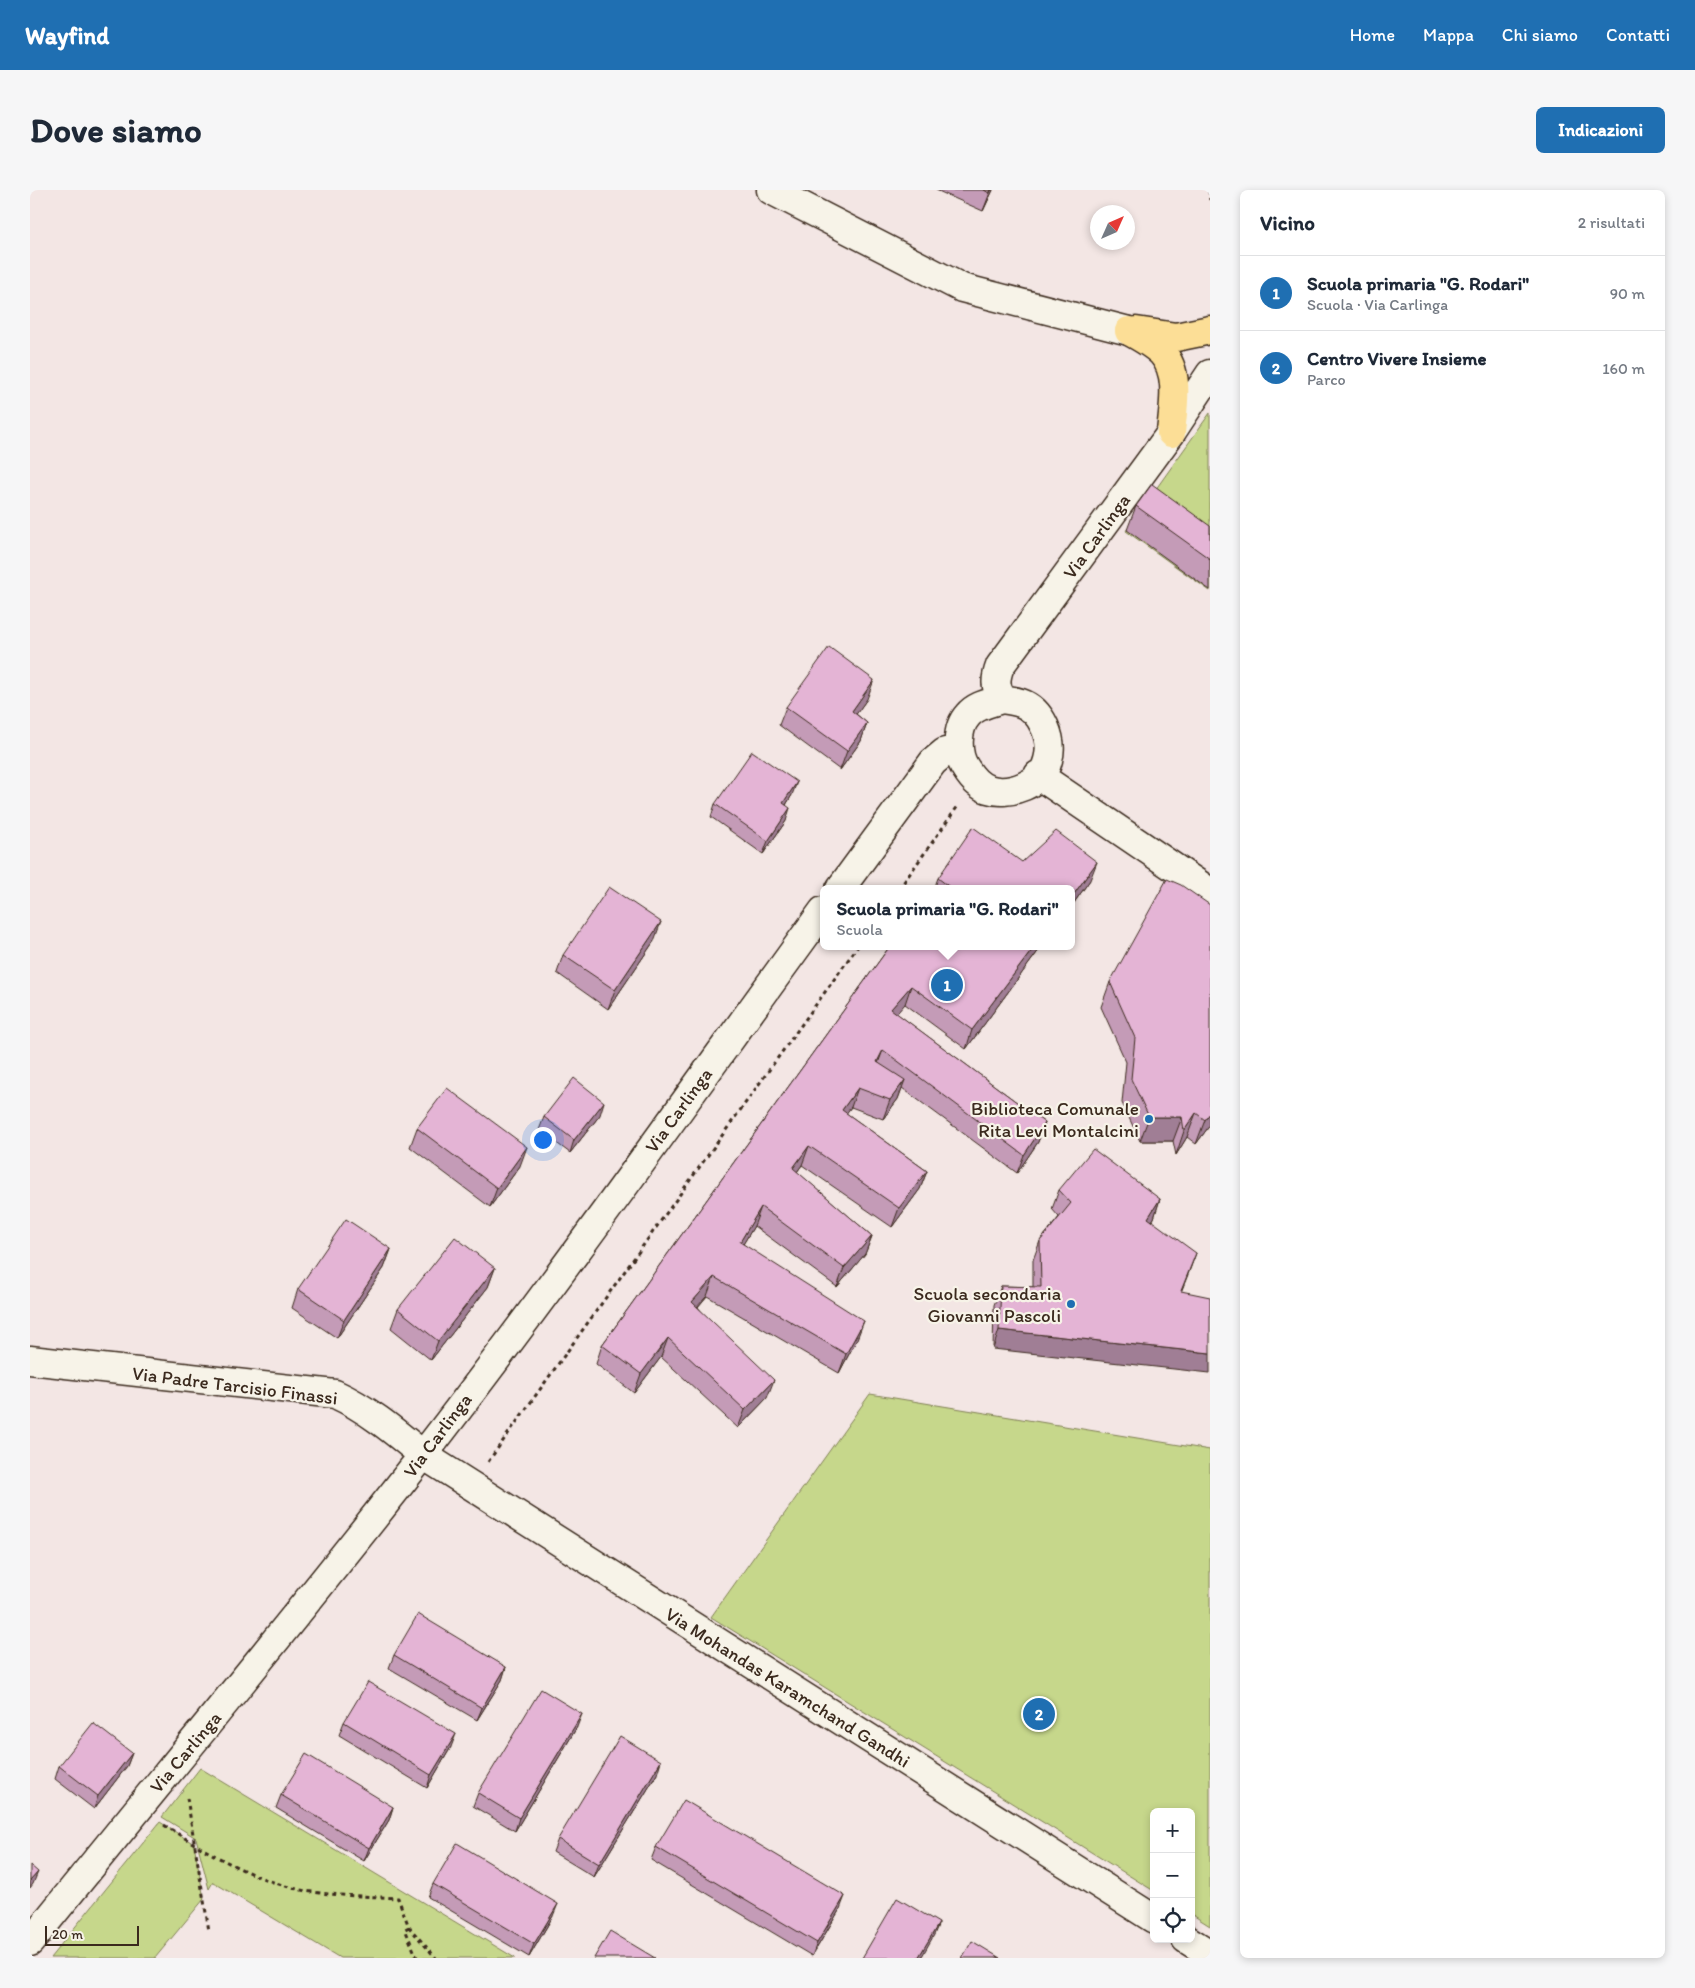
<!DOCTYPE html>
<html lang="it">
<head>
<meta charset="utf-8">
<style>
	:root { --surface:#fff; --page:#f6f6f7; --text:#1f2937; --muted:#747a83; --line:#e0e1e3; --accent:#1f6fb2 }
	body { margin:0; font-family:Itim,sans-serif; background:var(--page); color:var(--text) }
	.controls { position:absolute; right:15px; bottom:15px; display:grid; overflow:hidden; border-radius:8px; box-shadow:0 2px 8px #0003 }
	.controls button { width:45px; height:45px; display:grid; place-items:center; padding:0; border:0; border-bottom:1px solid var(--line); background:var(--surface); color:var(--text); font:25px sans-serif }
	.compass { position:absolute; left:1060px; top:15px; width:45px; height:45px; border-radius:50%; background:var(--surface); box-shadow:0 2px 8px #0003; rotate:45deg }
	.scale { position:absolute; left:15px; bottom:12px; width:94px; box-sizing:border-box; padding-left:5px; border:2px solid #3b2a1e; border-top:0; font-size:14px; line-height:18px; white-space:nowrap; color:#3b2a1e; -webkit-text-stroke:4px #f7f3e8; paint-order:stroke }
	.you { position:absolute; left:512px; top:949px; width:18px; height:18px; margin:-12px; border:4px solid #fff; border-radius:50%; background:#1a73e8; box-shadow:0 0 0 8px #1a73e833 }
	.badge { display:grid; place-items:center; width:32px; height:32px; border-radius:50%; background:var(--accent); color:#fff; font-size:16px; font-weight:700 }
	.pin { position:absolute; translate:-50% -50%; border:2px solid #fff; box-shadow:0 1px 5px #0006 }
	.popup { position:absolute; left:790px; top:695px; width:255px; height:65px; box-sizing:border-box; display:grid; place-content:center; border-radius:8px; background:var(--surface); filter:drop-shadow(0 1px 4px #0005); font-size:16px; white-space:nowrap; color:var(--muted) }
	.popup b { font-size:19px; color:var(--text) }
	.popup::after { content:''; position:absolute; left:50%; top:100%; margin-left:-10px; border:10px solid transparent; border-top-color:var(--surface) }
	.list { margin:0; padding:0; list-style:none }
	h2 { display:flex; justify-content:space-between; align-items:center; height:65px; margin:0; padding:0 20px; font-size:21px }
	h2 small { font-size:16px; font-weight:400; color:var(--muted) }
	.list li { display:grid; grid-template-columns:32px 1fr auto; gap:15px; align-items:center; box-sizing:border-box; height:75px; padding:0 20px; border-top:1px solid var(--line) }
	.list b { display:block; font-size:19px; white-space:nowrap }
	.list p { margin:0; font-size:16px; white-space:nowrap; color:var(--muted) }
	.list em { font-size:16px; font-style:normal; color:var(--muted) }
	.icon { flex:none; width:28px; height:28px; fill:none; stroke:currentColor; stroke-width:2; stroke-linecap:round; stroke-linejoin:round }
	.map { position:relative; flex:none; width:1180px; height:1768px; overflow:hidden; border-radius:8px }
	header { display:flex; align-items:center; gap:30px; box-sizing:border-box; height:70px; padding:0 25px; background:var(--accent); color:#fff }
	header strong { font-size:24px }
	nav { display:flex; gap:28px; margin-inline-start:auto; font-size:18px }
	.intro { display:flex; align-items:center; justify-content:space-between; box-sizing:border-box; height:120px; padding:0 30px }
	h1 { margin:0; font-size:35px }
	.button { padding:12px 22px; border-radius:8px; background:var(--accent); color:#fff; font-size:18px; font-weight:700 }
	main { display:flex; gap:30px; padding:0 30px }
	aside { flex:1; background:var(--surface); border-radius:8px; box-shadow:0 2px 8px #0003 }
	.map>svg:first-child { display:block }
	.green { fill:#c6d78b; stroke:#808054 }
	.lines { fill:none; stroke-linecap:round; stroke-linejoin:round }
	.minor-casing { stroke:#3b2a1e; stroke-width:31 }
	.highway-casing { stroke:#3b2a1e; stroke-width:31 }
	.path { stroke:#3b2a1e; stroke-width:3; stroke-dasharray:4 4; stroke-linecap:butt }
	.minor { stroke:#f7f3e8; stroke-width:28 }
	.highway { stroke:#fcde96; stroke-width:28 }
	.wall { fill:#c49bb7; stroke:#3b2a1e }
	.shaded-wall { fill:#a07e95; stroke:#3b2a1e }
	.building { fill:#e4b4d5; stroke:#3b2a1e }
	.poi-dot { fill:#1f6fb2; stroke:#f7f3e8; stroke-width:2 }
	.labels { text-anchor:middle; stroke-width:4.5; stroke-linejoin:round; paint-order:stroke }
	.street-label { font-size:19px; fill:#3b2a1e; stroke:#f7f3e8 }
	.poi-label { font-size:19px; fill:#3b2a1e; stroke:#f7f3e8; text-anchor:end }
</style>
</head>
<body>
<header>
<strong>Wayfind</strong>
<nav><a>Home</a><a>Mappa</a><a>Chi siamo</a><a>Contatti</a></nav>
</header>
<div class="intro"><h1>Dove siamo</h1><a class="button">Indicazioni</a></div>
<main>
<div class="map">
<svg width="1180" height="1768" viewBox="0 0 1180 1768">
	<rect width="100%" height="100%" fill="#f3e6e4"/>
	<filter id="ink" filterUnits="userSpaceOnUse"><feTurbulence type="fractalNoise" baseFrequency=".02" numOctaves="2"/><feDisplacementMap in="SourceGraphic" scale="10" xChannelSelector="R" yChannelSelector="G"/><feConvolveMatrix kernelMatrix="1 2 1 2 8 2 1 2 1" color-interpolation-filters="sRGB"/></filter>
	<g filter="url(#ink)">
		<path class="green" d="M1180,223v178l-84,-60z
			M840,1204l340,56v476l-19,-12v-102h-37v79l-443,-274z
			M170,1578l315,190h-175l-127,-76 -4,7 -13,-51 -34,-21z
			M130,1632l34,22 10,55 -49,59h-105z"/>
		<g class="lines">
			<g class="minor-casing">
				<path id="minor" d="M741,0l191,98 167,43
					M972,509c-7,-12 -7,-20 -2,-33l171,-233 39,-59
					M972,509c6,1 13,2 19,4 21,7 33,37 27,57 -5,24 -39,36 -60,29 -9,-3 -17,-12 -22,-20 -10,-14 -10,-41 2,-54 8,-10 22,-12 34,-16z
					M1008,585l172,117
					M810,699l93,-127 12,-10 13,-2
					M0,1170l305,34c33,15 60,38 88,61l731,464
					M1156,1749l24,15
					M0,1752c130,-161 263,-320 390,-483 139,-179 270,-365 403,-548"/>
			</g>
			<g class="highway-casing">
				<path id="highway" d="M1099,141c11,6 24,13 33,22 19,21 11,55 9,80
					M1106,141l40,6 34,-7"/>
			</g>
			<path class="path" d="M1179,0l1,10
				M869,699l59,-83
				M458,1272l370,-516
				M157,1608l22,133
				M134,1635c44,28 91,56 142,66 30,5 62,5 92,7l11,29 27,31
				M379,1737l-4,2 12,29"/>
			<use href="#minor" class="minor"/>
			<use href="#highway" class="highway"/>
		</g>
		<path class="wall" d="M906,0h57l-10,21z
			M1106,316l74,20v64l-83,-60z
			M837,509l-11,15 11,9 -6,18 -21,29 -61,-45 7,-18z
			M762,605l-6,10v16l-23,33 -52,-37 4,-13z
			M992,672l68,18 -19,27v-18h-137l4,-11z
			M624,751l-46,68 -51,-36 6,-18z
			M860,756h152l-76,103 -61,-45 -9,9 149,110 -7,19 -21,31 -115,-85 -4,11 -15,20 -32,-12 -5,6 81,58 -7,18 -28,38 -90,-62 -5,7 75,64 -7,18 -28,33 -83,-61 -11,18 114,95 -18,34 -132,-77 -9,11 69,91 -29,30 -77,-71 -27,36 -38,-29 6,-19z
			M1080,792l100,143 -14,19 -9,-7 -11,18 -3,-14h-33l-18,-38 4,-41 -25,-55z
			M570,925l-30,38 -31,-23 5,-13z
			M387,938l103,38 -30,41 -80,-60z
			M1029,1000l101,9 -6,19 -2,3 37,51 -196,77 1,-44 7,-19 32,1v-27l7,-19 19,-24 -7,-8z
			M361,1059l-7,19 -47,70 -45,-30 6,-19z
			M465,1078l-7,19 -57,73 -40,-32 7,-19z
			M364,1465l112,12 -4,13 -25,40 -88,-52z
			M314,1532l107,25 -24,41 -88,-53z
			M547,1537l-62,104 -42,-25 5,-13z
			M102,1563l-5,13 -33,43 -39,-30 4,-13z
			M627,1584l-63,103 -41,-25 5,-13z
			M251,1605l112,12 -4,13 -25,41 -88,-53z
			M626,1657l184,62 -28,47 -161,-96z
			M403,1694l120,32 -24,41 -101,-60z"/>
		<path class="shaded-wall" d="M961,0h2l-10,21z
			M844,490l-7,19 -22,31 7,-19z
			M837,533l-6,18 -21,29 7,-19z
			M767,592l-5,13 -13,21 4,-13z
			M760,618l-4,13 -23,33 5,-13z
			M1067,672l-7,18 -19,27v-9z
			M631,732l-7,19 -46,68 7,-19z
			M1005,756h7l-76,103 6,-19z
			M881,796l-6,18 -21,24 7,-19z
			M853,860l-7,19 1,-7z
			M875,890l-7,19 -15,20 7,-19z
			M828,898l-7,19 -16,22 7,-19z
			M574,912l-4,13 -30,38 4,-13z
			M1166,923l-9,24 -11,18 8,-24z
			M1180,923v12l-14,19 9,-24z
			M1119,927h33l-9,24h-33z
			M1015,933l-7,19 -21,31 7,-18z
			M779,956l-7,19 -16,22 7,-19z
			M497,957l-7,19 -30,41 7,-19z
			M897,981l-7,18 -28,38 7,-19z
			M1130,1009l-6,19 -13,19 7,-19z
			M731,1017l-7,19 -21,35 7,-19z
			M842,1046l-7,18 -28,33 7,-19z
			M361,1059l-7,19 -47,70 7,-18z
			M1166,1063l-7,19 -15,38 7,-19z
			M465,1078l-7,19 -57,73 7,-19z
			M684,1087l-7,19 -22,24 7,-18z
			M834,1131l-7,18 -18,34 7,-19z
			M969,1140l211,23v20l-217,-24z
			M638,1148l-7,19 -27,36 7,-19z
			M744,1190l-7,18 -29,30 7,-18z
			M476,1477l-4,13 -25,40 5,-12z
			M552,1524l-5,13 -62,104 4,-13z
			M426,1544l-5,13 -24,41 4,-13z
			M102,1563l-5,13 -33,43 4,-13z
			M631,1571l-4,13 -63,103 5,-13z
			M363,1617l-4,13 -25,41 5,-13z
			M8,1682l-5,12 -3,4v-7z
			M815,1706l-5,13 -28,47 5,-13z
			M528,1714l-5,12 -24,41 5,-13z
			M909,1733l-5,12 -13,23h-3z"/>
		<path class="building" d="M954,0h7l-2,3z
			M1122,294l58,42v33l-74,-53z
			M799,457l45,33 -22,31 15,12 -20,28 -61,-44z
			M722,561l45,31 -14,21 7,5 -22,33 -53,-37z
			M943,637l49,35 34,-31 41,31 -26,36v-9h-119l-14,-11z
			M1137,689l14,6 29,20v208l-5,7 -9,-7 -12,18 -2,-14h-33l-18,-38 4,-41 -25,-56z
			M579,697l52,35 -46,68 -52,-35z
			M860,756h145l-63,84 -61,-44 -20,23 154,114 -21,32 -141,-105 -6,12 28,18 -15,20 -32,-12 -16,22 85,61 -28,37 -90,-62 -16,22 79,68 -28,32 -83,-61 -21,35 124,79 -18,33 -132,-77 -22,25 82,78 -29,30 -77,-72 -27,36 -39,-29z
			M544,888l30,24 -30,38 -30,-23z
			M417,898l80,59 -30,41 -80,-60z
			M1063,959l67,50 -12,19 48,35 -15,38 29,6v56l-211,-23 2,-44 40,1 -1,-46 31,-38 -12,-13z
			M316,1029l45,30 -47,71 -46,-31z
			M425,1047l40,31 -57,73 -40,-32z
			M388,1424l88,53 -24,41 -88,-53z
			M338,1492l88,52 -25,41 -87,-53z
			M511,1499l41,25 -63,104 -41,-25z
			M63,1533l39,30 -34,43 -39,-30z
			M590,1546l41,25 -62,103 -41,-25z
			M276,1564l87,53 -24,41 -88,-53z
			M654,1610l161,96 -28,47 -161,-96z
			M427,1653l101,61 -24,40 -101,-60z
			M0,1675l8,7 -8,9z
			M867,1708l42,25 -21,35h-56z
			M580,1741l45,27h-61z
			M942,1751l28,17h-38z"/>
	</g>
	<g class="poi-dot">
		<circle cx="1119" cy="929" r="5"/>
		<circle cx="1041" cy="1114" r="5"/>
	</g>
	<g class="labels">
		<g class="street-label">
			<text transform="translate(1066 346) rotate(-54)" y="7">Via Carlinga</text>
			<text transform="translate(648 920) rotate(-54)" y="7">Via Carlinga</text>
			<text transform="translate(205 1195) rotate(7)" y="7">Via Padre Tarcisio Finassi</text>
			<text transform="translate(407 1245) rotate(-53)" y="7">Via Carlinga</text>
			<text transform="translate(758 1497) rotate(32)" y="7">Via Mohandas Karamchand Gandhi</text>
			<text transform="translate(155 1562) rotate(-50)" y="7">Via Carlinga</text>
		</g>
		<g class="poi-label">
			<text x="1109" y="925">Biblioteca Comunale<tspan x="1109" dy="22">Rita Levi Montalcini</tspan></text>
			<text x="1031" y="1110">Scuola secondaria<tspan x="1031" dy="22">Giovanni Pascoli</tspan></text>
		</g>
	</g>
</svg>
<div class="controls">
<button>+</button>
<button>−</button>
<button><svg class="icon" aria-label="locate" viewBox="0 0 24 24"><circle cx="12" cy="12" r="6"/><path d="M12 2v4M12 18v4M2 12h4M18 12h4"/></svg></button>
</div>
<svg class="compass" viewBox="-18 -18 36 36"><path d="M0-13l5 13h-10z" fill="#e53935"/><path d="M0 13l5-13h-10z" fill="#747a83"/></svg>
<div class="scale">20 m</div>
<div class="you"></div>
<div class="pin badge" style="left:917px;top:795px">1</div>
<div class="popup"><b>Scuola primaria &quot;G. Rodari&quot;</b>Scuola</div>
<div class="pin badge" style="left:1009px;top:1524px">2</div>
</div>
<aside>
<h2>Vicino<small>2 risultati</small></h2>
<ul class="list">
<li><span class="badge">1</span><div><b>Scuola primaria &quot;G. Rodari&quot;</b><p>Scuola · Via Carlinga</p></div><em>90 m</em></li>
<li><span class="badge">2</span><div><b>Centro Vivere Insieme</b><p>Parco</p></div><em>160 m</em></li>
</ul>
</aside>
</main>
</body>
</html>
